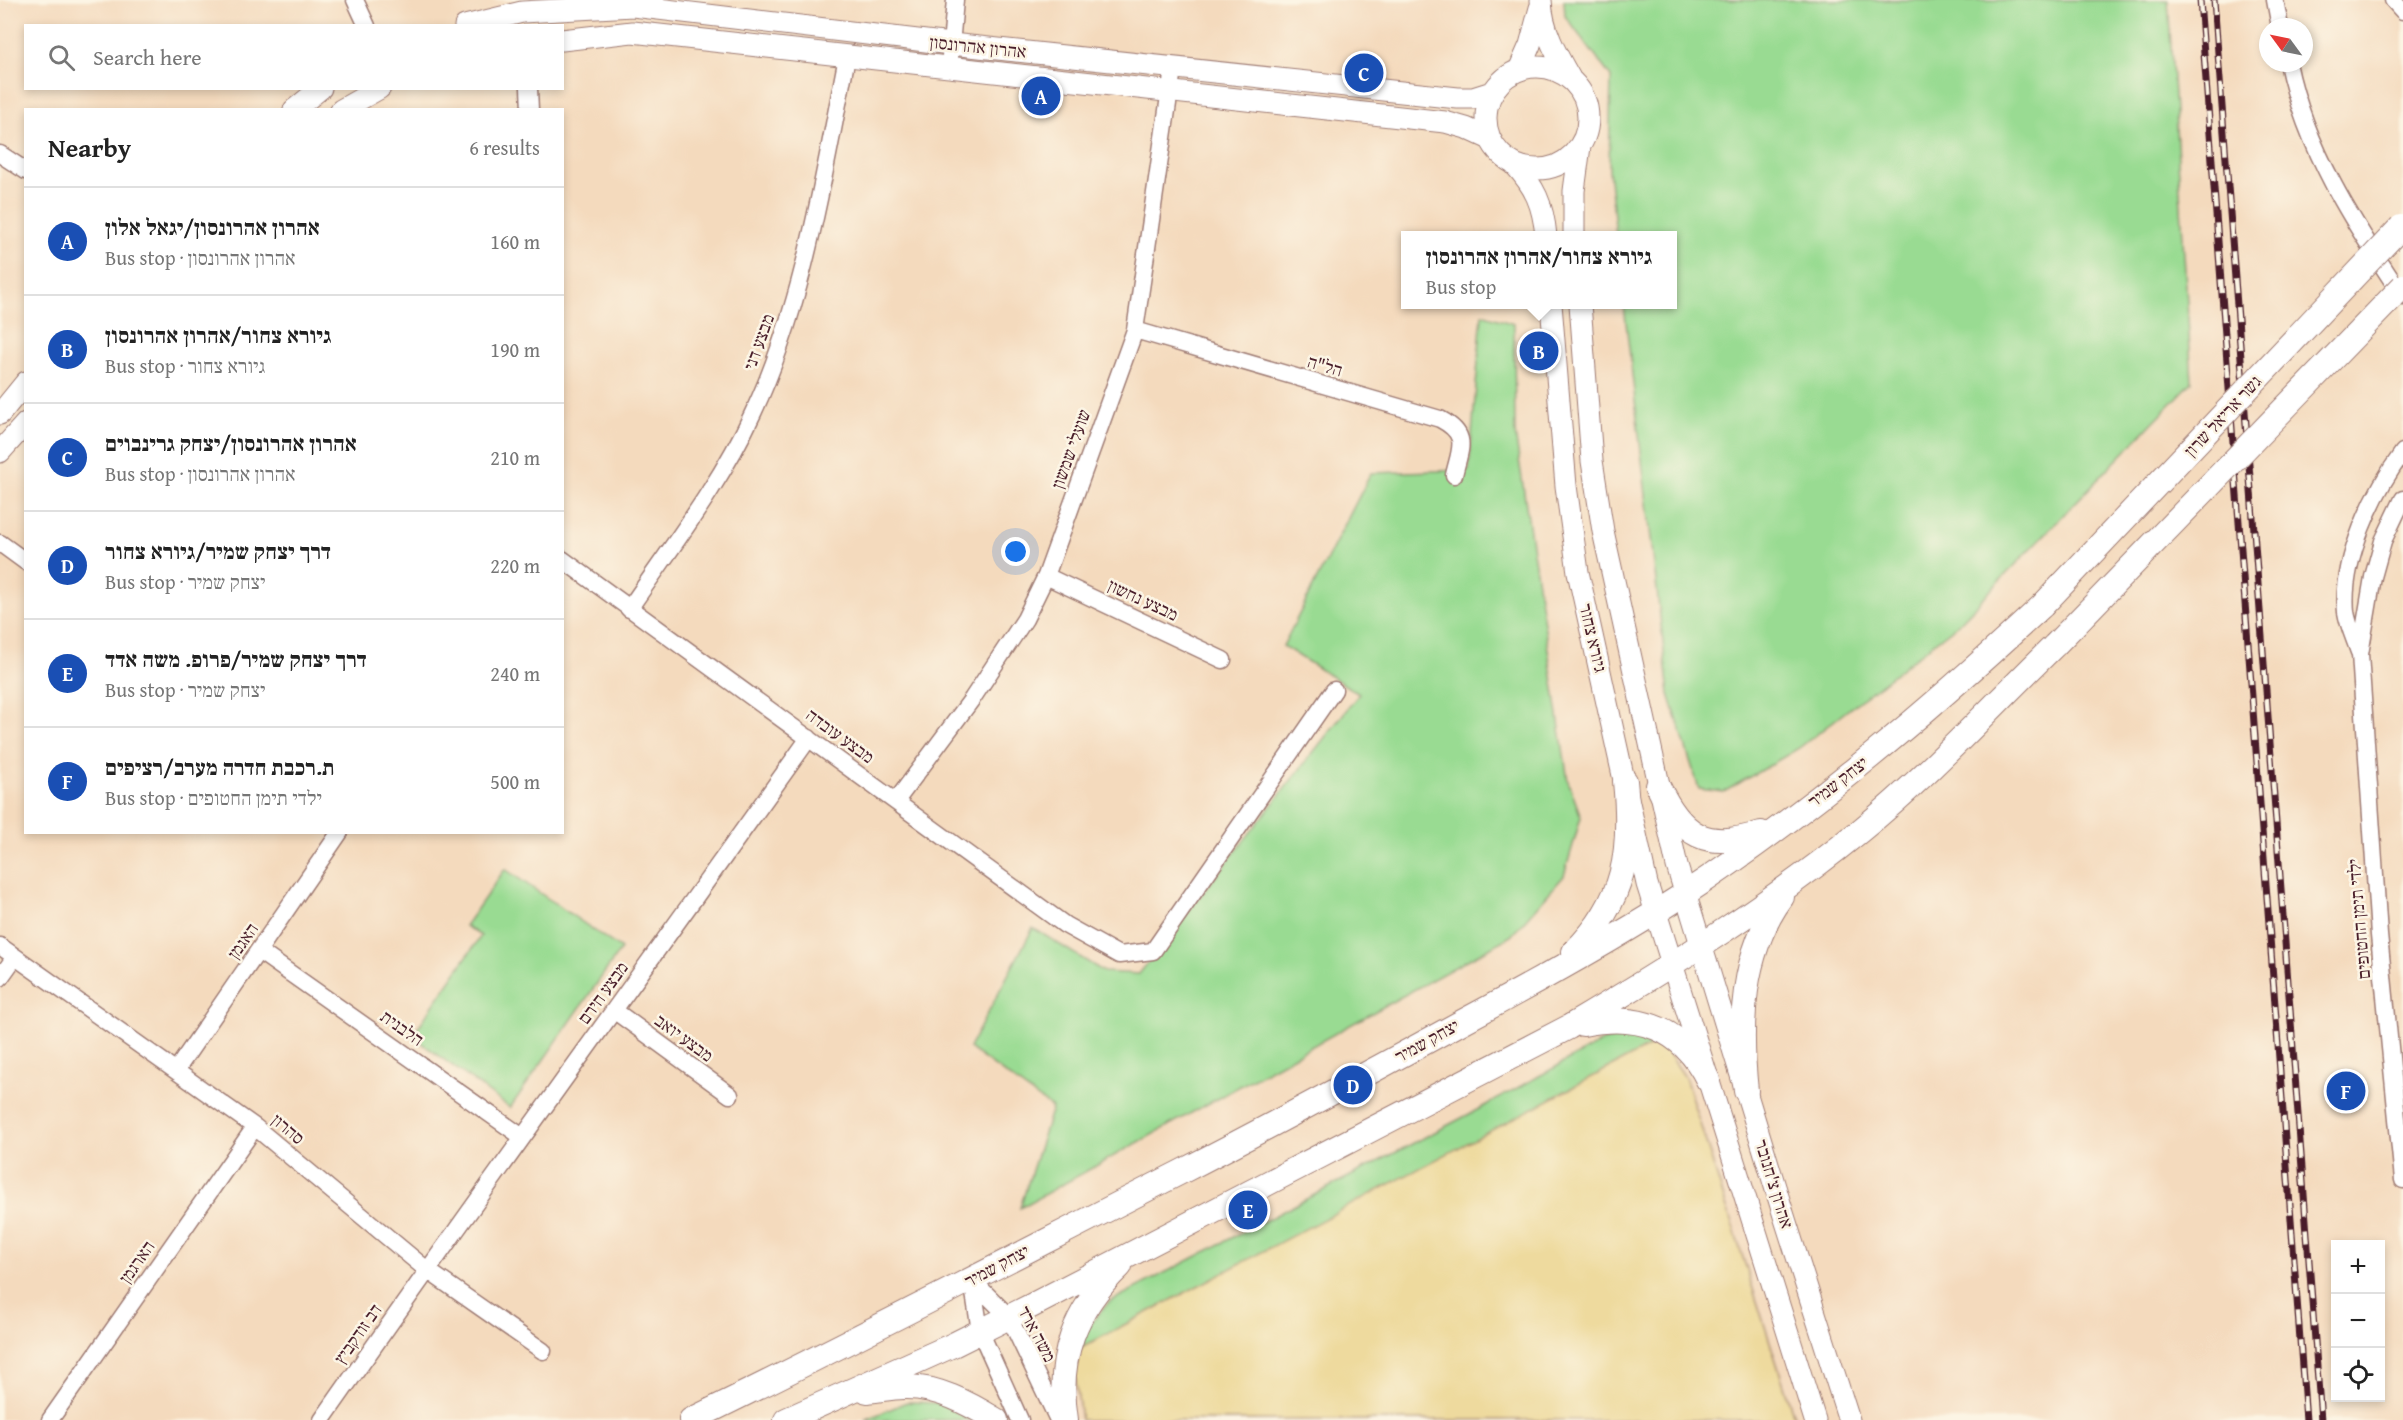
<!DOCTYPE html>
<html lang="en">
<head>
<meta charset="utf-8">
<style>
	:root { --surface:#fff; --page:#f2f2f2; --text:#222; --muted:#767676; --line:#e0e0e0; --accent:#7c3aed }
	body { margin:0; font-family:"Gentium Book Plus","Frank Ruhl Libre",serif; background:var(--page); color:var(--text) }
	.controls { position:absolute; right:18px; bottom:18px; display:grid; overflow:hidden; border-radius:0px; box-shadow:0 3px 9px #0003 }
	.controls button { width:54px; height:54px; display:grid; place-items:center; padding:0; border:0; border-bottom:2px solid var(--line); background:var(--surface); color:var(--text); font:30px sans-serif }
	.compass { position:absolute; left:2259px; top:18px; width:54px; height:54px; border-radius:50%; background:var(--surface); box-shadow:0 3px 9px #0003; rotate:303deg }
	.you { position:absolute; left:1016px; top:552px; width:21px; height:21px; margin:-15px; border:4px solid #fff; border-radius:50%; background:#1a73e8; box-shadow:0 0 0 9px #1a73e833 }
	.badge { display:grid; place-items:center; width:39px; height:39px; border-radius:50%; background:var(--accent); color:#fff; font-size:20px; font-weight:700 }
	.pin { position:absolute; translate:-50% -50%; border:3px solid #fff; box-shadow:0 2px 6px #0006 }
	.popup { position:absolute; left:1401px; top:231px; width:276px; height:78px; box-sizing:border-box; display:grid; place-content:center; border-radius:0px; background:var(--surface); filter:drop-shadow(0 2px 4px #0005); font-size:20px; white-space:nowrap; color:var(--muted) }
	.popup b { font-size:22px; color:var(--text) }
	.popup::after { content:''; position:absolute; left:50%; top:100%; margin-left:-12px; border:12px solid transparent; border-top-color:var(--surface) }
	.list { margin:0; padding:0; list-style:none }
	h2 { display:flex; justify-content:space-between; align-items:center; height:78px; margin:0; padding:0 24px; font-size:26px }
	h2 small { font-size:20px; font-weight:400; color:var(--muted) }
	.list li { display:grid; grid-template-columns:39px 1fr auto; gap:18px; align-items:center; box-sizing:border-box; height:108px; padding:0 24px; border-top:2px solid var(--line) }
	.list b { display:block; font-size:22px; white-space:nowrap }
	.list p { margin:0; font-size:20px; white-space:nowrap; color:var(--muted) }
	.list em { font-size:20px; font-style:normal; color:var(--muted) }
	.icon { flex:none; width:33px; height:33px; fill:none; stroke:currentColor; stroke-width:2; stroke-linecap:round; stroke-linejoin:round }
	.map { position:relative; flex:none; width:2403px; height:1420px; overflow:hidden }
	.search { position:absolute; background:var(--surface); box-shadow:0 3px 9px #0003; left:24px; top:24px; width:540px; height:66px; display:flex; align-items:center; gap:15px; box-sizing:border-box; padding:0 21px; border-radius:0px; color:var(--muted); font-size:22px }
	.panel { position:absolute; background:var(--surface); box-shadow:0 3px 9px #0003; left:24px; top:108px; width:540px; height:726px; border-radius:0px }
	.map>svg:first-child { display:block }
	.green { fill:#99db92; stroke:#727d5e; stroke-width:1.5 }
	.sand { fill:#eeda9e; stroke:#9c7c64; stroke-width:1.5 }
	.lines { fill:none; stroke-linecap:round; stroke-linejoin:round }
	.minor-casing { stroke:#9f7c74; stroke-width:19 }
	.tertiary-casing { stroke:#9f7c74; stroke-width:23 }
	.secondary-casing { stroke:#9f7c74; stroke-width:26 }
	.minor { stroke:#fff; stroke-width:16 }
	.tertiary { stroke:#fff; stroke-width:21 }
	.secondary { stroke:#fff; stroke-width:24 }
	.rail-casing { stroke:#4a1f2b; stroke-width:7 }
	.rail { stroke:#fcf5e5; stroke-width:4.5; stroke-dasharray:14; stroke-linecap:butt }
	.secondary-bridge-casing { stroke:#9f7c74; stroke-width:26; stroke-linecap:butt }
	.secondary-bridge { stroke:#fff; stroke-width:24 }
	.labels { text-anchor:middle; stroke-width:5; stroke-linejoin:round; paint-order:stroke }
	.street-label { font-size:18px; fill:#4a1f2b; stroke:#fcf5e5 }
</style>
</head>
<body>
<div class="map">
<svg width="2403" height="1420" viewBox="0 0 2403 1420">
	<rect width="100%" height="100%" fill="#fcf5e5"/>
	<filter id="ink" filterUnits="userSpaceOnUse"><feTurbulence type="fractalNoise" baseFrequency=".0167" numOctaves="2"/><feDisplacementMap in="SourceGraphic" scale="12" xChannelSelector="R" yChannelSelector="G"/><feConvolveMatrix kernelMatrix="1 2 1 2 8 2 1 2 1" color-interpolation-filters="sRGB"/></filter>
	<filter id="wash" filterUnits="userSpaceOnUse"><feTurbulence type="fractalNoise" baseFrequency=".008" numOctaves="4" result="noise"/><feDisplacementMap in="SourceGraphic" scale="24" xChannelSelector="R" yChannelSelector="G"/><feGaussianBlur stdDeviation="1.35" result="paint"/><feColorMatrix in="noise" values="0 0 0 0 0 0 0 0 0 0 0 0 0 0 0 0 0 1.4 0 .05"/><feComposite in="paint" operator="in"/></filter>
	<g filter="url(#wash)">
		<rect width="100%" height="100%" fill="#f4dabd"/>
		<path class="green" d="M1564,0h604l24,382 -234,242 -159,124 -75,44 -25,-3 -30,-95 -45,-389 48,-1v-68l-56,-1 -7,-65 2,-93 -46,-61z
			M1482,314l32,10 1,109 53,348 13,36 -17,59 -53,60 -491,272 32,-100 -83,-60 64,-120 71,44 35,2 220,-280 -76,-48 88,-173 98,-3z
			M505,869l116,80 -111,159 -98,-72 69,-100 -16,-10z
			M1634,1034l26,7 -581,308 10,-24 20,-23 370,-193 126,-69z
			M907,1402l33,1 30,17h-105z"/>
		<path class="sand" d="M1660,1041l25,36 110,343h-714l-6,-45 4,-26z"/>
	</g>
	<g filter="url(#ink)">
		<g class="lines">
			<g class="minor-casing">
				<path id="minor" d="M355,0l12,26
					M2275,0l5,27
					M2393,0l10,11
					M2288,63c18,87 66,161 115,234
					M949,68l6,-68
					M529,88l1,22
					M0,154l26,17
					M1135,330l305,89c30,16 20,29 14,56
					M2403,499l-20,42 -10,36 -13,77 19,281 24,245
					M0,543l26,19
					M562,559l503,366 54,30 34,-4 181,-261
					M1046,576l177,84
					M629,609c43,-63 92,-126 124,-196 51,-108 71,-240 94,-356
					M2359,652c-4,-12 -11,-27 -13,-40 -5,-52 27,-119 57,-160
					M896,801l76,-102 53,-80 21,-43 89,-246 38,-261
					M0,946l255,181 172,143 116,81
					M260,952l261,184
					M0,978l15,-21
					M615,1011l115,84
					M177,1069l163,-237
					M972,1280l37,37 49,103
					M972,1280l8,51 40,89
					M50,1420l205,-293
					M322,1420c160,-229 325,-454 487,-682"/>
			</g>
			<g class="tertiary-casing">
				<path id="tertiary" d="M1541,0c1,29 15,54 29,78
					M465,26l57,-14 111,-6 318,38 507,54h15l19,-6
					M562,40l70,-8 813,90 21,6 24,11
					M1486 118a51 51 0 1 1 102 0a51 51 0 1 1-102 0Z
					M1519,70l11,-25 10,-37
					M294,110l27,-22
					M341,110l39,-22
					M1514,164c21,23 29,40 32,72
					M1574,236v-45l6,-45
					M1551,304l15,182 12,86 69,312 168,536
					M1580,304l12,157 11,70 74,335 107,350 65,204
					M0,414l26,-32
					M0,452l26,-29"/>
			</g>
			<g class="secondary-casing">
				<path id="secondary" d="M1658,786c24,50 48,65 103,47
					M1574,952c52,-52 58,-101 51,-171
					M1583,1024c55,-11 99,3 125,56
					M1746,1091c-7,-66 -5,-138 36,-194
					M867,1391c12,-1 25,-4 37,-4 33,-1 64,16 92,33
					M691,1420c165,-80 327,-165 490,-248 95,-49 188,-99 281,-150 75,-40 150,-81 221,-127 129,-85 246,-184 359,-289
					M786,1420l167,-75 78,-39 538,-279c101,-60 200,-122 291,-196 70,-57 130,-123 195,-186
					M1066,1420c-10,-63 9,-111 54,-154"/>
			</g>
			<use href="#minor" class="minor"/>
			<use href="#tertiary" class="tertiary"/>
			<use href="#secondary" class="secondary"/>
			<g class="rail-casing">
				<path id="rail" d="M2200,0l106,1420
					M2214,0l107,1420"/>
			</g>
			<use href="#rail" class="rail"/>
			<g class="secondary-bridge-casing">
				<path id="secondary-bridge" d="M2042,606l359,-379
					M2055,645l348,-359"/>
			</g>
			<use href="#secondary-bridge" class="secondary-bridge"/>
		</g>
	</g>
	<g class="labels">
		<g class="street-label">
			<text transform="translate(978 47) rotate(6)" y="6">אהרון אהרונסון</text>
			<text transform="translate(759 342) rotate(-70)" y="6">מבצע דני</text>
			<text transform="translate(1325 366) rotate(16)" y="6">הל"ה</text>
			<text transform="translate(2223 416) rotate(-47)" y="6">גשר אריאל שרון</text>
			<text transform="translate(1071 449) rotate(-70)" y="6">שועלי שמשון</text>
			<text transform="translate(1143 600) rotate(25)" y="6">מבצע נחשון</text>
			<text transform="translate(1593 638) rotate(77)" y="6">גיורא צחור</text>
			<text transform="translate(840 736) rotate(36)" y="6">מבצע עובדה</text>
			<text transform="translate(1838 782) rotate(-38)" y="6">יצחק שמיר</text>
			<text transform="translate(2359 919) rotate(-95)" y="6">ילדי תימן החטופים</text>
			<text transform="translate(243 941) rotate(-55)" y="6">האגמן</text>
			<text transform="translate(603 993) rotate(-54)" y="6">מבצע חירם</text>
			<text transform="translate(402 1028) rotate(35)" y="6">הלבנית</text>
			<text transform="translate(684 1038) rotate(36)" y="6">מבצע יואב</text>
			<text transform="translate(1427 1041) rotate(-29)" y="6">יצחק שמיר</text>
			<text transform="translate(288 1129) rotate(40)" y="6">סהרון</text>
			<text transform="translate(1774 1184) rotate(73)" y="6">אהרון צ'חנובר</text>
			<text transform="translate(137 1262) rotate(-55)" y="6">הארגמן</text>
			<text transform="translate(997 1266) rotate(-28)" y="6">יצחק שמיר</text>
			<text transform="translate(358 1334) rotate(-55)" y="6">דב זודקביץ</text>
			<text transform="translate(1037 1334) rotate(62)" y="6">משה ארד</text>
		</g>
	</g>
</svg>
<div class="controls">
<button>+</button>
<button>−</button>
<button><svg class="icon" aria-label="locate" viewBox="0 0 24 24"><circle cx="12" cy="12" r="6"/><path d="M12 2v4M12 18v4M2 12h4M18 12h4"/></svg></button>
</div>
<svg class="compass" viewBox="-18 -18 36 36"><path d="M0-13l5 13h-10z" fill="#e53935"/><path d="M0 13l5-13h-10z" fill="#767676"/></svg>
<div class="you"></div>
<div class="pin badge" style="left:1041px;top:96px;background:#1a4fb4">A</div>
<div class="pin badge" style="left:1539px;top:351px;background:#1a4fb4">B</div>
<div class="popup"><b>גיורא צחור/אהרון אהרונסון</b>Bus stop</div>
<div class="pin badge" style="left:1364px;top:73px;background:#1a4fb4">C</div>
<div class="pin badge" style="left:1353px;top:1085px;background:#1a4fb4">D</div>
<div class="pin badge" style="left:1248px;top:1210px;background:#1a4fb4">E</div>
<div class="pin badge" style="left:2346px;top:1091px;background:#1a4fb4">F</div>
<div class="search"><svg class="icon" aria-label="search" viewBox="0 0 24 24"><circle cx="10" cy="10" r="6"/><path d="M15 15l6 6"/></svg>Search here</div>
<section class="panel">
<h2>Nearby<small>6 results</small></h2>
<ul class="list">
<li><span class="badge" style="background:#1a4fb4">A</span><div><b>אהרון אהרונסון/יגאל אלון</b><p>Bus stop · אהרון אהרונסון</p></div><em>160 m</em></li>
<li><span class="badge" style="background:#1a4fb4">B</span><div><b>גיורא צחור/אהרון אהרונסון</b><p>Bus stop · גיורא צחור</p></div><em>190 m</em></li>
<li><span class="badge" style="background:#1a4fb4">C</span><div><b>אהרון אהרונסון/יצחק גרינבוים</b><p>Bus stop · אהרון אהרונסון</p></div><em>210 m</em></li>
<li><span class="badge" style="background:#1a4fb4">D</span><div><b>דרך יצחק שמיר/גיורא צחור</b><p>Bus stop · יצחק שמיר</p></div><em>220 m</em></li>
<li><span class="badge" style="background:#1a4fb4">E</span><div><b>דרך יצחק שמיר/פרופ. משה אדד</b><p>Bus stop · יצחק שמיר</p></div><em>240 m</em></li>
<li><span class="badge" style="background:#1a4fb4">F</span><div><b>ת.רכבת חדרה מערב/רציפים</b><p>Bus stop · ילדי תימן החטופים</p></div><em>500 m</em></li>
</ul>
</section>
</div>
</body>
</html>
